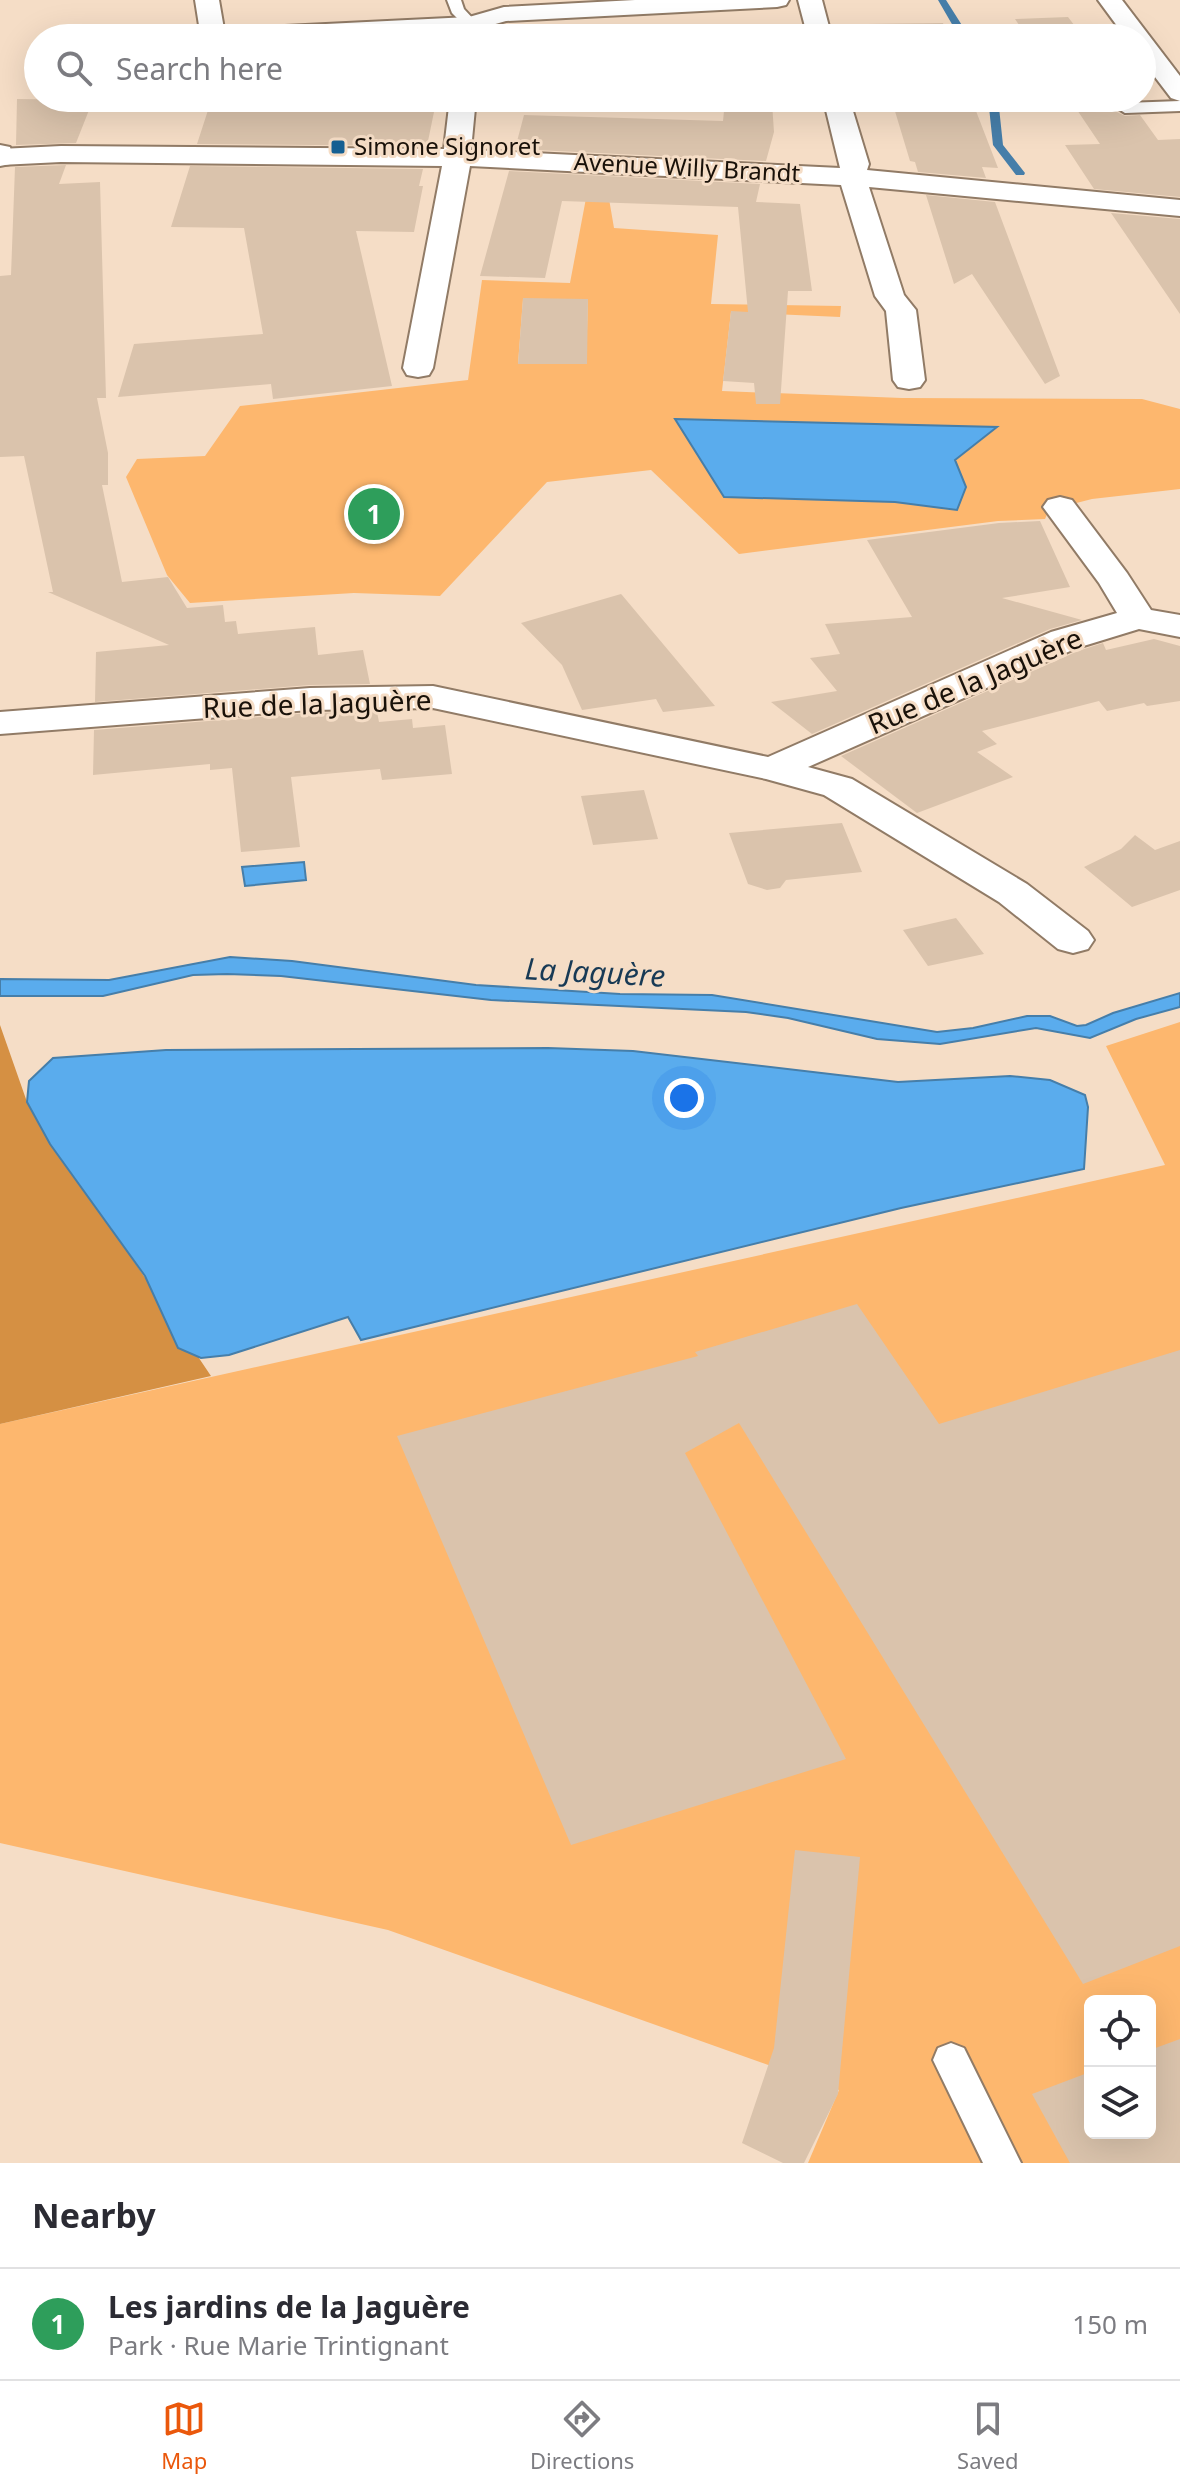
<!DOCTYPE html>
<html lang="en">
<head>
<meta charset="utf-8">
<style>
	:root { --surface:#fff; --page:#f2f2f3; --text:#2b2b33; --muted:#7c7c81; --line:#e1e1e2; --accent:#ea580c }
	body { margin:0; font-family:"Noto Sans",sans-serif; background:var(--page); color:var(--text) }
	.controls { position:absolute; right:24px; bottom:24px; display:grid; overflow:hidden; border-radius:12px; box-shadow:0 8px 32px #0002 }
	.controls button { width:72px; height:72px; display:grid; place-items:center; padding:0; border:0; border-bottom:2px solid var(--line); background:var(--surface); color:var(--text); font:40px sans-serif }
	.you { position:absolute; left:684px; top:1098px; width:28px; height:28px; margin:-20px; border:6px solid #fff; border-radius:50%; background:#1a73e8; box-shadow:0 0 0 12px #1a73e833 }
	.badge { display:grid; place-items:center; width:52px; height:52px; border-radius:50%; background:var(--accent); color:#fff; font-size:26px; font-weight:700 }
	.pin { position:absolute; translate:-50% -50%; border:4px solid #fff; box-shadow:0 2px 8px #0006 }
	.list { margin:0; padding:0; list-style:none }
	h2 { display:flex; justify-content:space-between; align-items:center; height:104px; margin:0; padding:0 32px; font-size:34px }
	h2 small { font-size:26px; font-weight:400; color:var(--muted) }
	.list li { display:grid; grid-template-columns:52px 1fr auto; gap:24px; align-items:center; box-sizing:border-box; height:112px; padding:0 32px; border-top:2px solid var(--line) }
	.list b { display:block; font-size:30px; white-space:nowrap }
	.list p { margin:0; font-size:26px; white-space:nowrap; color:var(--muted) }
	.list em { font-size:26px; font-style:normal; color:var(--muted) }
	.icon { flex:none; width:44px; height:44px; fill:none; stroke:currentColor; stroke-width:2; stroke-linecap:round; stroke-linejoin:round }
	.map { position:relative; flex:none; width:1180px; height:2163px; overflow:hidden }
	.search { position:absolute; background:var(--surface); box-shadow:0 8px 32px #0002; left:24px; right:24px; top:24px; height:88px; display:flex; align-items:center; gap:20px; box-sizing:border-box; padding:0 28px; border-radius:44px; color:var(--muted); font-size:30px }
	.sheet { height:216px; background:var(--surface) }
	nav { display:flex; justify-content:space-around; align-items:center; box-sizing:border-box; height:112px; border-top:2px solid var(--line); background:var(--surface); font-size:22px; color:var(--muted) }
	nav a { display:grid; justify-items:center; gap:4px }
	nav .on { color:var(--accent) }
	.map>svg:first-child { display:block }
	.green { fill:#fdb76e; fill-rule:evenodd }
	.forest { fill:#d59043 }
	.water { fill:#5aaced; stroke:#467ea9; stroke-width:2 }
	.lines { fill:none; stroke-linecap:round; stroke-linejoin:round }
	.stream { fill:#467ea9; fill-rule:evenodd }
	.building { fill:#dac3ac }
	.lane-casing { stroke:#917b66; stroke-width:4 }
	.street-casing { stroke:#917b66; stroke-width:4 }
	.secondary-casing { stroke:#917b66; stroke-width:4 }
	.lane { fill:#fff; fill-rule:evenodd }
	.street { fill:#fff; fill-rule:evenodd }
	.secondary { fill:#fff; fill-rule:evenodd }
	.poi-dot { fill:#166093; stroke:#f5ddc6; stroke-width:3 }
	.labels { text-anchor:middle; stroke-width:6; stroke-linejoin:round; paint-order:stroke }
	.far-poi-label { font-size:24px; fill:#191109; stroke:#f5ddc6; text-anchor:start }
	.far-street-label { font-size:24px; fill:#191109; stroke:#f5ddc6 }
	.street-label { font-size:28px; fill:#191109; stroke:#f5ddc6 }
	.water-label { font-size:30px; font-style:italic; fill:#183a55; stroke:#f5ddc6 }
</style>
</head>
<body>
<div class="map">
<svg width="1180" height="2163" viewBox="0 0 1180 2163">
	<rect width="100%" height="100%" fill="#f5ddc6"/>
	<path class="green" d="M587,193h21l6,35 104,7 -7,69 130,2 -1,11 -109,-5 -9,79 180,7 240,1 38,10v80l-88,10 -43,11 -4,9 -47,2 -259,33 -88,-84 -104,12 -107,114 -86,-3 -164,10 -23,-28 -41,-98 11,-18 68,-3 35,-50 228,-26 14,-100 88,3zM523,299h65l-2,65h-68z
		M1180,1022v1141h-372l31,-73 -451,-160 -388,-87v-419l1165,-259 -59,-119zM1090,2001h60v132h-60z"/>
	<path class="forest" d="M0,1025l27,77 184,274 -211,48z"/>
	<path class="water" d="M675,419l322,8 -42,33 11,27 -9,23 -62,-8 -171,-5z
		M304,862l2,18 -61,6 -3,-19z
		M230,957l62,4 184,24 144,9 92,1 225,37 36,-4 54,-12h23l27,10 9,-1 27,-12 67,-20v14l-44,12 -46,19 -54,-10 -96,16 -63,-5 -89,-21 -42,-6 -255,-12 -210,-24 -54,-2 -34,1 -90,21h-103v-17l109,1z
		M548,1048l85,3 265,31 112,-6 40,4 35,15 3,12 -4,62 -183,39 -540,132 -13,-23 -119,38 -28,3 -23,-10 -33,-72 -95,-132 -23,-42 2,-21 24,-23 113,-8z"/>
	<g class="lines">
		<path class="stream" d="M938,0h8l24,38h-10z
			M988,98h10l5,47 22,28 -1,2h-8l-23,-30z"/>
	</g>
	<path class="building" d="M1068,17l16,21h-56l-13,-19z
		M943,23l5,15h-76l-5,-14z
		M891,98h80l27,70 -16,-1 4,11 -68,-6 -3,-10 -5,-1z
		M1069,98h58l-12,7v6l10,5 15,-1 18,25 22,-1v58l-86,-8 -29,-44 35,-1z
		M17,99l76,1 -17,43 -60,2z
		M211,101l49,1v5l174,5 -7,34 -230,-2z
		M725,101l47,2 2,29 -8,29 -251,-12 9,-34 199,6z
		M66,165l-7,19 41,-2 6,216h-9l11,55v32h-6l20,97 46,-5 19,31 36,-3 2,17 11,-1 2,13 77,-7 3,28 45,-5 7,34 -60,1 -215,17 1,-50 73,-7 -121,-53h5l-29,-136 -24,1v-181l11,-1 4,-108z
		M190,166l233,3 -4,17h4l-9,46 -58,-1 36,155 -119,13 -2,-15 -153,13 16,-53 129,-10 -19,-106 -73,-1z
		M509,171l251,13 -4,18 44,2 12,87h-24l-8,113h-24l-2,-21 -31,-2 8,-70 17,1 -10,-105 -176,-6 -17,77 -65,-2z
		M926,195l69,7 65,174 -15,8 -73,-110 -18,10z
		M1111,213l69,6v95z
		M523,298l65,1 -1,65h-69z
		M1040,521l30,66 -68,11 80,22 -32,9 -238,105 -41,-32 66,-11 -27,-33 30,-4 -15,-30 87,-7 -45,-77 132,-17z
		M621,594l1,1 93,111 -52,6 -7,-13 -74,11 -20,-45 -41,-42z
		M1154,639l26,7v55l-33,5 -3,-3 -37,8 -8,-10 -117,30 15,13 -20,8 36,25 -96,36 -76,-57 237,-105 25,-8 3,7z
		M377,712l2,10 33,-3 1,9 32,-3 7,49 -70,6 -2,-11 -89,8 9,70 -59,5 -9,-84 -22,2v-6l-117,11 1,-45 216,-17z
		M644,790l14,49 -65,6 -12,-49z
		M842,823l20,49 -76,8 -6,8 -13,2 -19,-6 -19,-51z
		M1135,835l20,15 25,-9v49l-48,17 -48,-40 37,-18z
		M956,918l28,36 -56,12 -25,-36z
		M857,1304l82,120 241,-74v596l-97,38 -344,-561 -54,30 161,306 -275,86 -174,-409 301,-80 -3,-4z
		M795,1850l65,7 -22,237 -34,69h-21l-41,-20 32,-95z
		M1180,2039v124h-110l-38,-69 58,-22v61h60v-83z"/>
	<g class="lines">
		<g class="lane-casing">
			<path id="lane" d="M447,0h14l3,9 14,15 -2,3h-10l-14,-14z
				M1180,101v10l-55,2 -8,-5 8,-5z
				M951,2043l13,5 57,115h-38l-50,-103 5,-12z"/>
		</g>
		<g class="street-casing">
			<path id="street" d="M195,0h24l5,29 245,-12 35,-10 131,-7h154l-3,5 -9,2 -271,14 -35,10 -131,7h-139z
				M798,0h24l10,38h-24z
				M1098,0h24l58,76v25l-9,-3 -29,-38v-22h-16z
				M450,98h26l-5,52 369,18 -17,-70h26l20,66 -2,6 313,30v16l-311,-29 35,108 12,15 9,70 -5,7 -11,2 -11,-2 -5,-7 -7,-69 -11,-15 -34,-111 -371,-19 -37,202 -4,7 -11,2 -11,-2 -4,-7 39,-202 -381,-4 -61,3v-16l61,-3 383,3z
				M1060,497l12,3 55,73 24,37 29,5v22l-41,-8 -62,19 -269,119 44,12 175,105 61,47 6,9 -6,9 -15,4 -15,-4 -59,-47 -175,-107 -58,-16 -333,-71 -123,2 -310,24v-22l310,-24 123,-2 335,71 283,-125 66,-19 -18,-30 -56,-76 5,-7z"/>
		</g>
		<g class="secondary-casing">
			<path id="secondary" d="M0,145l10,2 3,11 -3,6 -10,2z"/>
		</g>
		<use href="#lane" class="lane"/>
		<use href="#street" class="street"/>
		<use href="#secondary" class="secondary"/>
	</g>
	<rect class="poi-dot" x="330" y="139" width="16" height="16" rx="4"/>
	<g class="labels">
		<g class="far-poi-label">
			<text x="354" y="155">Simone Signoret</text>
		</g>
		<g class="far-street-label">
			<text transform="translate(687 168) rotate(3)" y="8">Avenue Willy Brandt</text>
		</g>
		<g class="street-label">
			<text transform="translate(975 681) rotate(-23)" y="10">Rue de la Jaguère</text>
			<text transform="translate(317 704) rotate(-2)" y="10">Rue de la Jaguère</text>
		</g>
		<g class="water-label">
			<text transform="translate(595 973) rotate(3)" y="10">La Jaguère</text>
		</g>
	</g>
</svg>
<div class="controls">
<button><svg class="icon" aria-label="locate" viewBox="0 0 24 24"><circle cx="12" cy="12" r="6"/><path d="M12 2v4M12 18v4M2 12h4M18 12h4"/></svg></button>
<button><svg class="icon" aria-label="layers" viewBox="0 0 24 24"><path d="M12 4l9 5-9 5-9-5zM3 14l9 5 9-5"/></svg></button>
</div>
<div class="you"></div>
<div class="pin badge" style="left:374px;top:514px;background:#2e9e5b">1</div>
<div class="search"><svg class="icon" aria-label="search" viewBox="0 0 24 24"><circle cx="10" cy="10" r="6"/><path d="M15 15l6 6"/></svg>Search here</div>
</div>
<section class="sheet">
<h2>Nearby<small></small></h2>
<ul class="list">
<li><span class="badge" style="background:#2e9e5b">1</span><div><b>Les jardins de la Jaguère</b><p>Park · Rue Marie Trintignant</p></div><em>150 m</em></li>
</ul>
</section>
<nav>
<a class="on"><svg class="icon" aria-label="map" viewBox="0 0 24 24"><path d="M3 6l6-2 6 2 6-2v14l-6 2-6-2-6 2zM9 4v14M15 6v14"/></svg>Map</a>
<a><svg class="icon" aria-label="directions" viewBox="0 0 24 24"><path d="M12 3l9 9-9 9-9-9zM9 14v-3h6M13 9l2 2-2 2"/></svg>Directions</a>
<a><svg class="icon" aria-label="saved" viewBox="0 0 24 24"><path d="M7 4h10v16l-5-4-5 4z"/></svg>Saved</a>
</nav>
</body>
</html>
